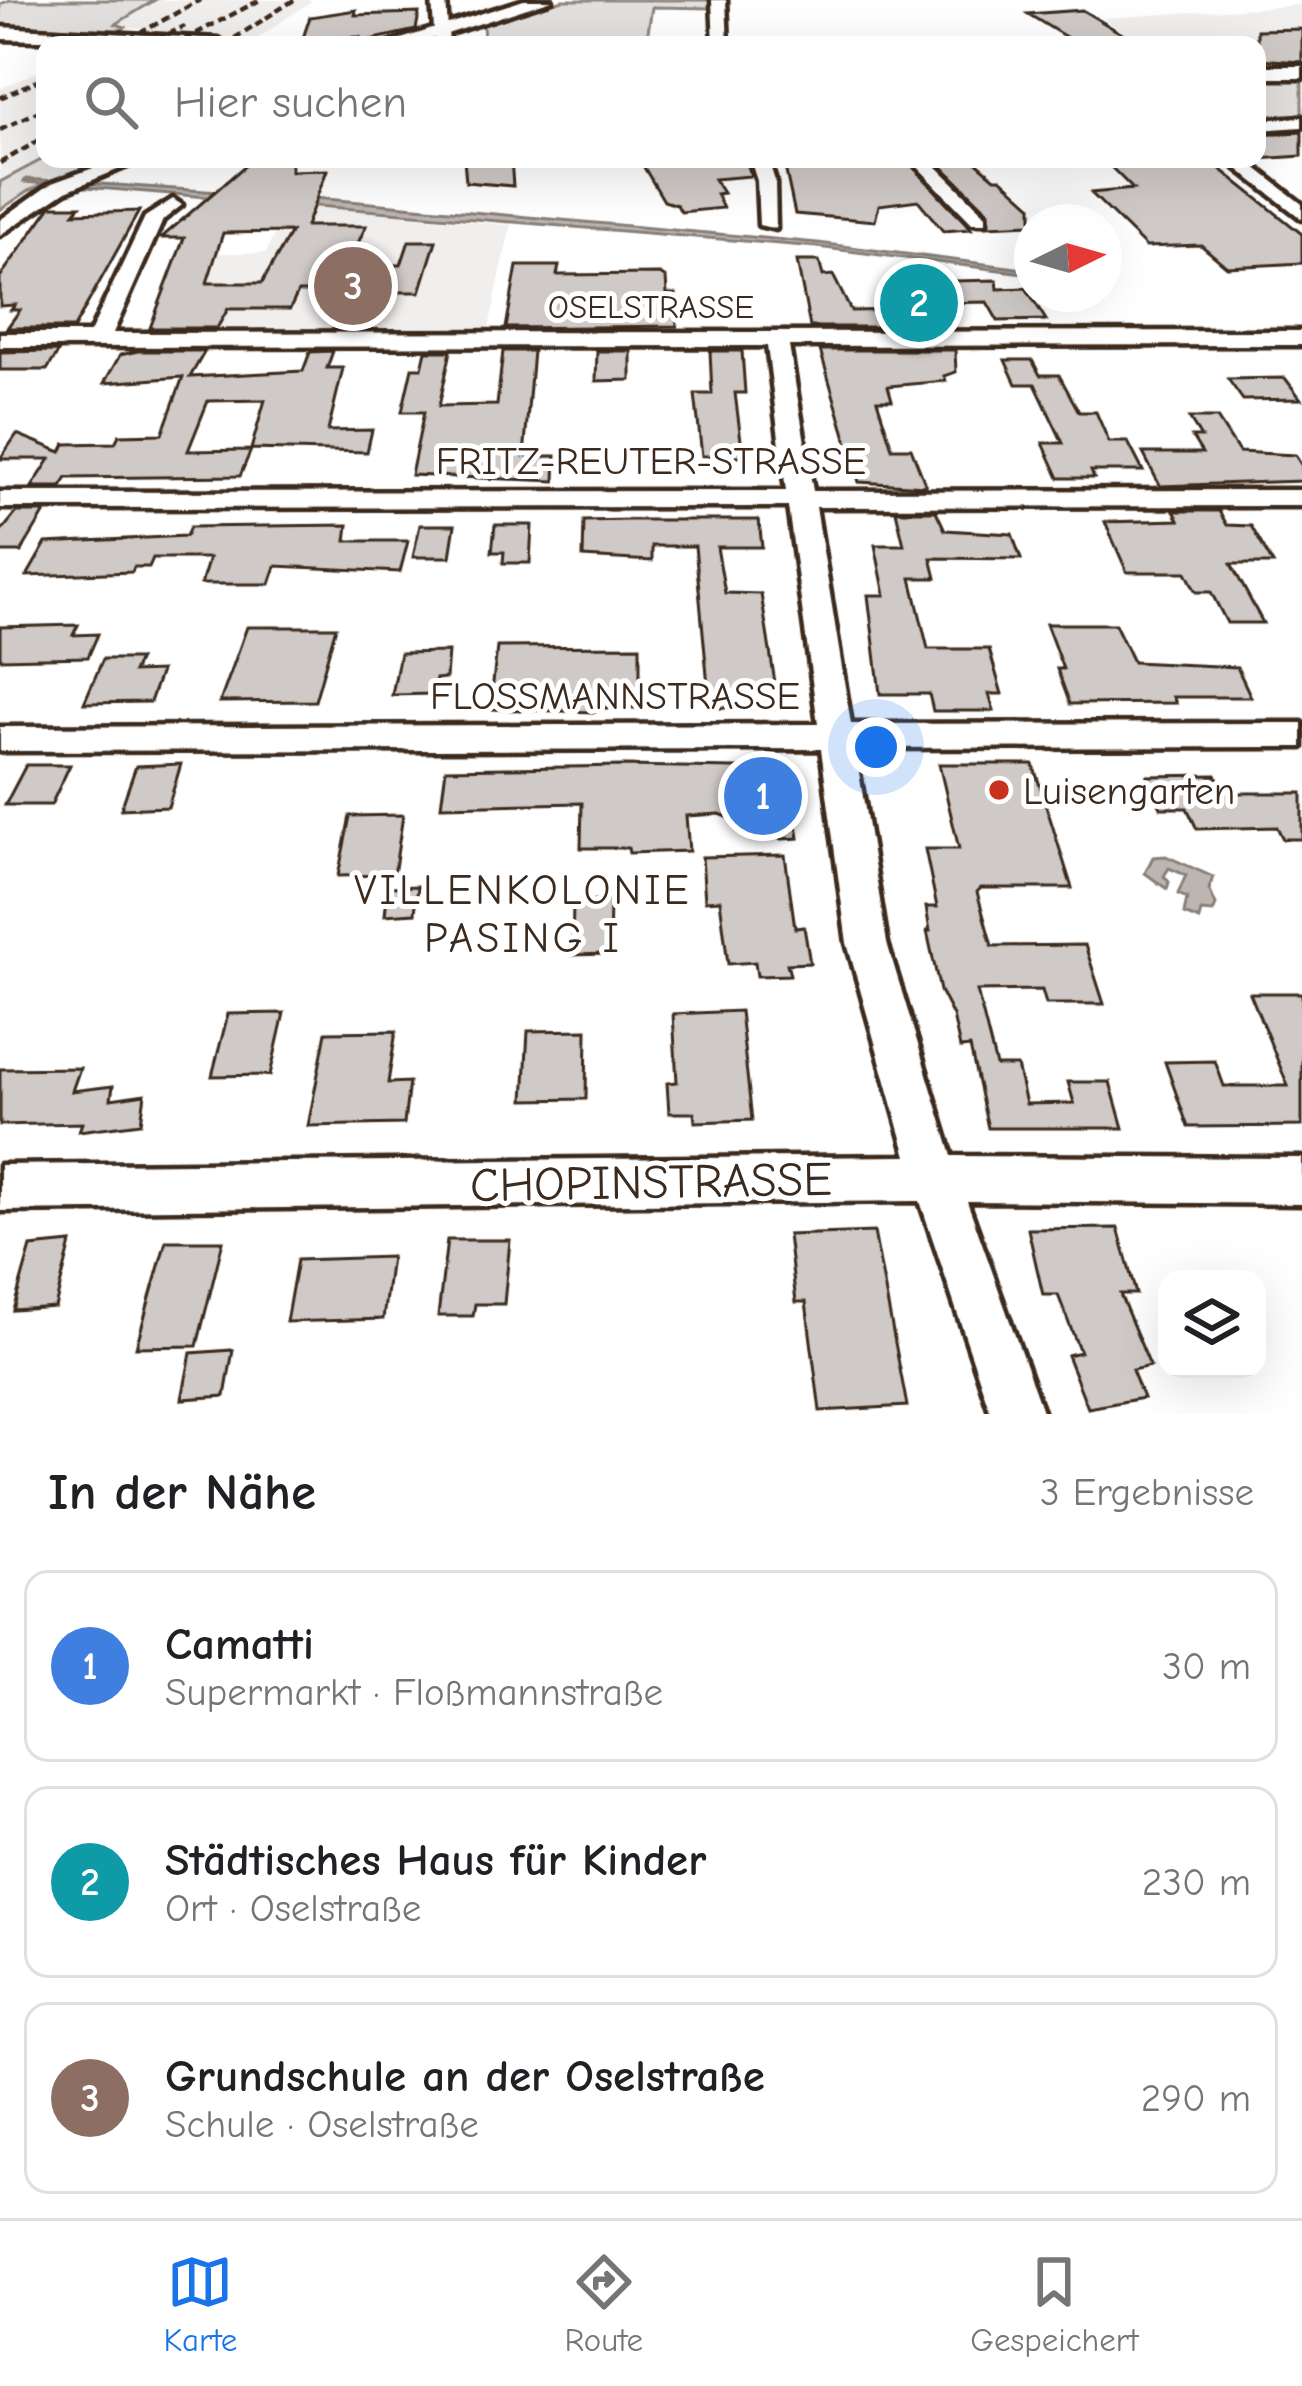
<!DOCTYPE html>
<html lang="de">
<head>
<meta charset="utf-8">
<style>
	:root { --surface:#fff; --page:#f6f6f6; --text:#202124; --muted:#757577; --line:#e0e0e0; --accent:#1a73e8 }
	body { margin:0; font-family:"Comic Neue",sans-serif; background:var(--page); color:var(--text) }
	.controls { position:absolute; right:36px; bottom:36px; display:grid; overflow:hidden; border-radius:24px; box-shadow:0 12px 48px #0002 }
	.controls button { width:108px; height:108px; display:grid; place-items:center; padding:0; border:0; border-bottom:3px solid var(--line); background:var(--surface); color:var(--text); font:60px sans-serif }
	.compass { position:absolute; left:1014px; top:204px; width:108px; height:108px; border-radius:50%; background:var(--surface); box-shadow:0 12px 48px #0002; rotate:85deg }
	.you { position:absolute; left:876px; top:747px; width:42px; height:42px; margin:-30px; border:9px solid #fff; border-radius:50%; background:#1a73e8; box-shadow:0 0 0 18px #1a73e833 }
	.badge { display:grid; place-items:center; width:78px; height:78px; border-radius:50%; background:var(--accent); color:#fff; font-size:39px; font-weight:700 }
	.pin { position:absolute; translate:-50% -50%; border:6px solid #fff; box-shadow:0 3px 12px #0006 }
	.list { margin:0; padding:0; list-style:none }
	h2 { display:flex; justify-content:space-between; align-items:center; height:156px; margin:0; padding:0 48px; font-size:51px }
	h2 small { font-size:39px; font-weight:400; color:var(--muted) }
	.list li { display:grid; grid-template-columns:78px 1fr auto; gap:36px; align-items:center; box-sizing:border-box; height:192px; margin:0 24px 24px; padding:0 24px; border:3px solid var(--line); border-radius:24px }
	.list b { display:block; font-size:45px; white-space:nowrap }
	.list p { margin:0; font-size:39px; white-space:nowrap; color:var(--muted) }
	.list em { font-size:39px; font-style:normal; color:var(--muted) }
	.icon { flex:none; width:66px; height:66px; fill:none; stroke:currentColor; stroke-width:2; stroke-linecap:round; stroke-linejoin:round }
	.map { position:relative; flex:none; width:1302px; height:1414px; overflow:hidden }
	.search { position:absolute; background:var(--surface); box-shadow:0 12px 48px #0002; left:36px; right:36px; top:36px; height:132px; display:flex; align-items:center; gap:30px; box-sizing:border-box; padding:0 42px; border-radius:24px; color:var(--muted); font-size:45px }
	.sheet { height:804px; background:var(--surface) }
	nav { display:flex; justify-content:space-around; align-items:center; box-sizing:border-box; height:168px; border-top:3px solid var(--line); background:var(--surface); font-size:33px; color:var(--muted) }
	nav a { display:grid; justify-items:center; gap:6px }
	nav .on { color:var(--accent) }
	.map>svg:first-child { display:block }
	.built { fill:#f1efee }
	.green { fill:#e2e0de; stroke:#8e857e; stroke-width:3 }
	.water { fill:#bcb6b3; stroke:#887e77; stroke-width:3 }
	.building { fill:#cfcac7; stroke:#3b2a1e; stroke-width:3; fill-rule:evenodd }
	.lines { fill:none; stroke-linecap:round; stroke-linejoin:round }
	.street-casing { stroke:#3b2a1e; stroke-width:9 }
	.secondary-casing { stroke:#3b2a1e; stroke-width:9 }
	.street { fill:#fff; fill-rule:evenodd }
	.secondary { fill:#fff; fill-rule:evenodd }
	.rail { stroke:#3b2a1e; stroke-width:4.5; stroke-dasharray:8 4.5; stroke-linecap:butt }
	.poi-dot { fill:#c8321e; stroke:#fff; stroke-width:4.5 }
	.labels { text-anchor:middle; stroke-width:10; stroke-linejoin:round; paint-order:stroke }
	.far-street-label { font-size:33px; fill:#3b2a1e; stroke:#fff }
	.street-label { font-size:39px; fill:#3b2a1e; stroke:#fff }
	.poi-label { font-size:39px; fill:#3b2a1e; stroke:#fff; text-anchor:start }
	.neighbourhood-label { font-size:42px; letter-spacing:3px; fill:#3b2a1e; stroke:#fff }
	.near-street-label { font-size:48px; fill:#3b2a1e; stroke:#fff }
</style>
</head>
<body>
<div class="map">
<svg width="1302" height="1414" viewBox="0 0 1302 1414">
	<rect width="100%" height="100%" fill="#fff"/>
	<filter id="ink" filterUnits="userSpaceOnUse"><feTurbulence type="fractalNoise" baseFrequency=".00833" numOctaves="2"/><feDisplacementMap in="SourceGraphic" scale="24" xChannelSelector="R" yChannelSelector="G"/><feConvolveMatrix kernelMatrix="1 2 1 2 8 2 1 2 1" color-interpolation-filters="sRGB"/></filter>
	<g filter="url(#ink)">
		<path class="built" d="M155,0h158l-58,40 -142,-14z
			M1302,5v69l-45,1v-30h-115l-39,-27z
			M45,68v90l-45,24v-93z
			M287,205l224,20 -23,107h-296l27,-79h47z"/>
		<path class="green" d="M10,0h145l-39,24 9,3 -4,3 -121,-5v-21z
			M563,0h149v8l-60,-1 -5,31 -163,2 -1,-15z
			M1302,74v51l-45,3v-53z
			M45,158l59,1 -76,32 -28,19v-28z"/>
		<path class="water" d="M26,179l300,20 492,44 214,27v4l-215,-27 -793,-65z
			M1166,856l47,21 -4,12 7,16 -3,7 -12,-1 -2,9 -15,-6 3,-16 -9,-4 8,-19 -17,-7 -5,8 5,6 -2,7 -22,-16 8,-16z"/>
		<path class="building" d="M356,10l-1,5 64,-2 -3,17 -55,12 -1,-5 -57,1 7,-21z
			M1082,10l59,35h-62l-51,-31z
			M1302,29v33l-45,-3v-29z
			M1302,132v24l-45,3v-24z
			M464,159h47l2,27 -47,-4z
			M639,159h107l5,17 -37,3 9,14 -7,1 7,14 -42,4 -4,-7 -13,-4z
			M834,159h72l65,70 -28,2 -25,-31 -39,5 -4,16 -80,-7 -10,-47z
			M935,159h38l22,19h6l31,28v18l-44,2 1,-14z
			M1208,159l94,75v29l-75,4 -26,-22 -55,2 -55,-54 42,-4 -28,-28z
			M291,162v9l36,-1 -21,56h60l-18,39h53l8,-24h27l-16,51h-122l-8,17h-62l-11,19h-67l34,-90h-23l87,-75zM291,232l-29,51h-55l16,-50z
			M51,206h29l-6,7 65,-2 -65,117h-67l13,-18h-9l4,-5 -15,1v-29z
			M797,261h22l4,15 10,-1 18,36 52,-1 -5,-9 21,-1 -9,-18 87,-2 1,9 28,-1 20,32 -48,1 -11,-19 -49,1 12,24h-140z
			M517,266h42l-2,9 103,-1 6,4 1,16h9l1,32 -171,2z
			M820,350h135l1,22 -12,4 2,5 -58,5 4,14h-15l15,48h19l15,38 -67,-4z
			M59,351l-12,19h-47v-18z
			M138,351h67l-15,26 113,-6 7,-19 23,-1 -6,17h16l-15,63 44,-1 -5,22 -116,-3 14,-49 -57,1 -20,50 63,-1 -11,26 -173,2 -6,9h-29l18,-28h-50l17,-25 44,18 4,-8 50,-1 4,-8 43,-1 21,-57 -79,6 16,-28z
			M426,351h25l-12,55 58,-1 6,-54h30l-9,105h32l-1,25 -144,-6 13,-63h-22l10,-44h10z
			M597,351h34v29l-35,1z
			M710,351h32l3,42h-10l8,63h-41l-7,-62h17z
			M1005,360h27l8,15h19l20,37h17l13,30h19l15,29h-52l3,7h-35l-16,-35h20l-28,-59h-19z
			M1285,378l16,21 -58,1 -15,-21z
			M1189,418h28l22,34 56,3 7,11v15l-142,5 -17,-33h59l-10,-16h9z
			M896,511h40l9,19 67,4 9,25 -90,-1 5,20h-25l17,71h61l13,45h-13l5,17h-61l-4,-17h-49l-12,-99h17l-10,-50h29z
			M1174,511h45l8,14 24,1 22,38h-42l32,59h-36l-16,-31h-15l-10,-20h-59l-22,-50 74,-2z
			M17,512h28l-24,40h-21v-19z
			M630,520h129l3,27h-45l8,46 36,1 18,114h-69l-15,-162h-43v15l-69,-4 1,-36z
			M348,525l-2,16h62l-8,31 -124,-6 -6,18h-69l8,-26h-56l-4,9h-15l-2,5 -105,4 19,-33 140,-7 4,-9z
			M420,525h35l-5,32h-37z
			M495,525h37l-2,38h-27l1,-11h-12z
			M1046,624h69l18,38 104,5 14,30h-78l3,6 -106,1 -13,-35h6z
			M78,625l-5,10 25,-1 -10,23 -88,2v-32z
			M247,627h89l-21,74 -95,1z
			M640,646v62h-45v4l-105,-3 7,-62z
			M448,652l-2,26 -10,1 -3,15 -41,1 8,-42z
			M103,659h36l-6,13 28,-1 -11,31 -66,1z
			M181,764l-13,43 -47,2 15,-43z
			M939,764h94l39,124h-91l-4,4 15,54 93,-1 19,59h-58l-4,-14 -65,1 19,75h21l9,38 48,-1 -6,-21h42l13,46h-135l-18,-81 -10,1 -7,-32 -13,-25 -13,-60h3l-4,-24h11l-12,-58h34z
			M26,765h44l-19,40h-46z
			M624,766l165,3 10,69 -17,1 -62,-25 -34,2 3,35 -60,2 -1,-5h-47l1,-45 -141,3 5,-37z
			M1216,775l9,18h77v46h-19l-6,-12 -80,2 -10,-21h-26l-14,-32z
			M403,815l-9,60 -56,1 12,-60z
			M785,855l10,73 9,-1 6,36 -23,1 3,11 -33,1 -2,-14 -27,2 -8,-64 -15,1 -3,-44z
			M418,886l-3,27 -30,2 3,-28z
			M610,900l-1,54 -37,1 1,-54z
			M1250,993h52v133l-114,1 -23,-65 50,-1 9,25h64z
			M740,1011l12,109 -57,2 -1,-9h-25l-2,-30 10,-1 -4,-68z
			M284,1013l-14,62 -58,1 16,-62z
			M587,1030l-1,69 -62,1 4,-69z
			M396,1031l-8,52 21,-1 -5,42 -96,2 18,-94z
			M80,1068l-8,23 41,-5 -2,13 34,-5 -4,29 -62,8 3,-8 -82,2v-56z
			M1118,1228l18,66h-16l30,72 -18,4 11,28 -55,10 -21,-53 13,-3 -22,-57h-15l-15,-66z
			M874,1232l33,174 -87,5 -14,-109h-10l-8,-67z
			M447,1240h63l-6,64h-29l-2,12h-35z
			M166,1241h57l-26,105 -61,1z
			M71,1243l-16,64 -42,3 18,-63z
			M391,1257l-8,62 -97,3 11,-62z
			M233,1350l-8,46 -43,3 9,-46z"/>
		<g class="lines">
			<g class="street-casing">
				<path id="street" d="M432,0h14l3,45h-14z
					M712,0h14l2,45h-14z
					M1302,117v10l-45,3v-10z
					M118,159h26l-78,32 -66,44v-15l52,-37z
					M750,159h18l7,22 1,48 -17,-4 -2,-44z
					M910,159h19l57,56v8h-14z
					M1225,159h20l57,45v15z
					M173,199l9,6 -19,15 -50,113 1189,-2v14l-513,1 24,145 489,-1v16l-486,1 35,217 451,-1v24l-447,1 32,195 65,213 350,2v46l-335,-3 76,213h-52l-71,-213 -920,10v-46l907,-9 -60,-213 -26,-194 -821,2v-24l818,-3 -30,-217 -788,1v-16l786,-1 -19,-145 -767,1v-14h90l55,-116z"/>
			</g>
			<g class="secondary-casing">
				<path id="secondary" d="M524,0h28l-139,45h-31z
					M0,27l218,12 10,6 -228,-6z
					M1257,66h45v12h-45z"/>
			</g>
			<use href="#street" class="street"/>
			<use href="#secondary" class="secondary"/>
			<path class="rail" d="M118,45l82,-45
				M146,45l39,-19
				M174,45l86,-45
				M224,45l70,-45
				M0,98l45,-21
				M0,130l45,-22
				M0,163l45,-26"/>
		</g>
	</g>
	<circle class="poi-dot" cx="999" cy="790" r="12"/>
	<g class="labels">
		<g class="far-street-label">
			<text x="651" y="318">OSELSTRASSE</text>
		</g>
		<g class="street-label">
			<text x="651" y="474">FRITZ-REUTER-STRASSE</text>
			<text x="615" y="709">FLOSSMANNSTRASSE</text>
		</g>
		<g class="poi-label">
			<text x="1023" y="804">Luisengarten</text>
		</g>
		<g class="neighbourhood-label">
			<text x="523" y="904">VILLENKOLONIE<tspan x="523" dy="48">PASING I</tspan></text>
		</g>
		<g class="near-street-label">
			<text transform="translate(651 1181) rotate(-1)" y="17">CHOPINSTRASSE</text>
		</g>
	</g>
</svg>
<div class="controls">
<button><svg class="icon" aria-label="layers" viewBox="0 0 24 24"><path d="M12 4l9 5-9 5-9-5zM3 14l9 5 9-5"/></svg></button>
</div>
<svg class="compass" viewBox="-18 -18 36 36"><path d="M0-13l5 13h-10z" fill="#e53935"/><path d="M0 13l5-13h-10z" fill="#757577"/></svg>
<div class="you"></div>
<div class="pin badge" style="left:763px;top:796px;background:#3f7fe0">1</div>
<div class="pin badge" style="left:919px;top:303px;background:#0f9aa8">2</div>
<div class="pin badge" style="left:353px;top:286px;background:#8d6e63">3</div>
<div class="search"><svg class="icon" aria-label="search" viewBox="0 0 24 24"><circle cx="10" cy="10" r="6"/><path d="M15 15l6 6"/></svg>Hier suchen</div>
</div>
<section class="sheet">
<h2>In der Nähe<small>3 Ergebnisse</small></h2>
<ul class="list">
<li><span class="badge" style="background:#3f7fe0">1</span><div><b>Camatti</b><p>Supermarkt · Floßmannstraße</p></div><em>30 m</em></li>
<li><span class="badge" style="background:#0f9aa8">2</span><div><b>Städtisches Haus für Kinder</b><p>Ort · Oselstraße</p></div><em>230 m</em></li>
<li><span class="badge" style="background:#8d6e63">3</span><div><b>Grundschule an der Oselstraße</b><p>Schule · Oselstraße</p></div><em>290 m</em></li>
</ul>
</section>
<nav>
<a class="on"><svg class="icon" aria-label="map" viewBox="0 0 24 24"><path d="M3 6l6-2 6 2 6-2v14l-6 2-6-2-6 2zM9 4v14M15 6v14"/></svg>Karte</a>
<a><svg class="icon" aria-label="directions" viewBox="0 0 24 24"><path d="M12 3l9 9-9 9-9-9zM9 14v-3h6M13 9l2 2-2 2"/></svg>Route</a>
<a><svg class="icon" aria-label="saved" viewBox="0 0 24 24"><path d="M7 4h10v16l-5-4-5 4z"/></svg>Gespeichert</a>
</nav>
</body>
</html>
